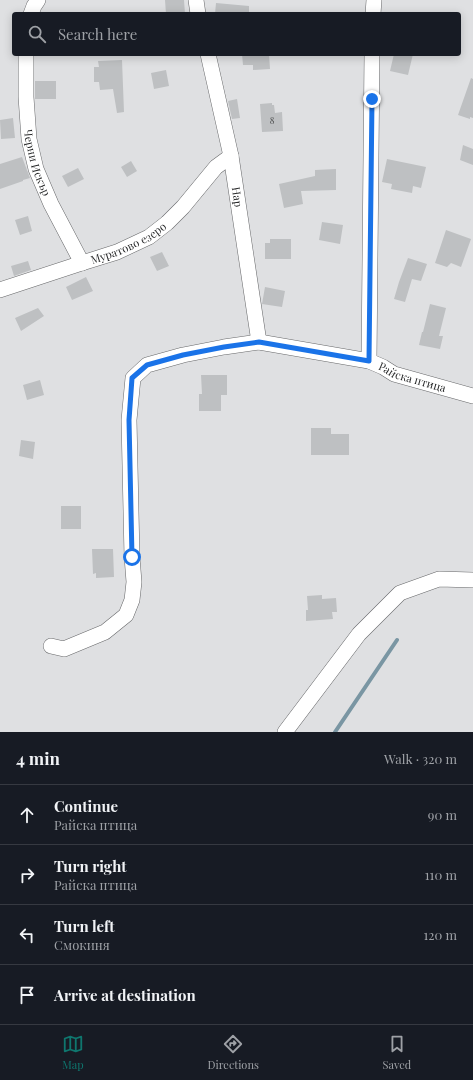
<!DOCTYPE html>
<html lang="en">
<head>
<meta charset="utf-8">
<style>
	:root { --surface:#171b24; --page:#242831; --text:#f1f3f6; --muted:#9ea1a6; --line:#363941; --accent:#0f766e }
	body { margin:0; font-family:"Playfair Display",serif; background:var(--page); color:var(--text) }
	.stop { position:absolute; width:12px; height:12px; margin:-9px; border:3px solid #1a73e8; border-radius:50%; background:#fff }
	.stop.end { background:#1a73e8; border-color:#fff; box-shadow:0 1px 4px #0008 }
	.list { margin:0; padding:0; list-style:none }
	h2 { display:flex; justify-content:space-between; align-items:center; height:52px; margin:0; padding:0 16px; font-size:17px }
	h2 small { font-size:13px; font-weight:400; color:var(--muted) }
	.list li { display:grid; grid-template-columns:26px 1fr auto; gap:12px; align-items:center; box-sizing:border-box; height:60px; padding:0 16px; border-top:1px solid var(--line) }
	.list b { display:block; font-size:15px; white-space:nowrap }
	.list p { margin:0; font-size:13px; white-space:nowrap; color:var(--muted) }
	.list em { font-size:13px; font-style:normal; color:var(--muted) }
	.icon { flex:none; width:22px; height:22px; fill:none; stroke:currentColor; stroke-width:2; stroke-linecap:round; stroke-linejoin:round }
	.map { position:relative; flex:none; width:473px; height:732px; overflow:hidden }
	.search { position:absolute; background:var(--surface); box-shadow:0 2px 10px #0003; left:12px; right:12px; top:12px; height:44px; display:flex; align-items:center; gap:10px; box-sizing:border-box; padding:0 14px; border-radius:4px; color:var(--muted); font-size:15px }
	.sheet { height:292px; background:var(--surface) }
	nav { display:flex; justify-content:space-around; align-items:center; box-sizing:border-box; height:56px; border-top:1px solid var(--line); background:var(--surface); font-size:11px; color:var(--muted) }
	nav a { display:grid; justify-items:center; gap:2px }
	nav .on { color:var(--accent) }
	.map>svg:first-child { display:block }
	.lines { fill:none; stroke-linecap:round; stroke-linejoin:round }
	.stream { stroke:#7a96a3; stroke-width:4 }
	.building { fill:#bec0c2 }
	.minor-casing { stroke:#67686a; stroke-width:16 }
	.minor { stroke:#fff; stroke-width:15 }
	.route { stroke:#1a73e8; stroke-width:5 }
	.labels { text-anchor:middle; stroke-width:4; stroke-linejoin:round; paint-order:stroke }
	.number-label { font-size:9px; fill:#4d4e4f }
	.street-label { font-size:11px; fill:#272829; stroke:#fff }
</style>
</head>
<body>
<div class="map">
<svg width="473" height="732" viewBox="0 0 473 732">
	<rect width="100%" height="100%" fill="#dfe0e2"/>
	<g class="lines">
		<path class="stream" d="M335,732l62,-92"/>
	</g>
	<path class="building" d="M165,0h19l1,14h-19z
		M216,3l33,3v8h-34z
		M242,54h27l1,15 -17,1v-5h-10z
		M394,54h19l-5,21 -18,-4z
		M122,60l2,52 -7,1 -4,-24 -13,1 -1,-8h-5v-15h5l-1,-6z
		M166,70l3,16 -15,3 -3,-16z
		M471,78l2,1v39l-3,-1v2l-12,-4z
		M35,81h21v18h-21z
		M237,99l3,19 -8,1 -4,-18z
		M272,103v2h2l1,8 7,-1 1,19 -21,1 -2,-28z
		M13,118l2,20 -14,1 -1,-19z
		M463,145l10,4v16l-13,-5z
		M22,157l8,21 -7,2v1l-23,8v-25z
		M387,159l39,8 -5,21 -8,-2 -1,7 -21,-4 1,-5 -10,-2z
		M131,161l6,10 -10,6 -6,-10z
		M78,168l6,11 -16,8 -6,-11z
		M336,169v21l-35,1 2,13 -19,4 -5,-24 36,-8v-6z
		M28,216l4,15 -12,4 -5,-15z
		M322,222l21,3 -3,19 -21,-4z
		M446,230l25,9 -10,28 -10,-4 -4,4 -12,-4z
		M270,239h21v20h-26v-16h5z
		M162,252l7,14 -12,5 -7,-14z
		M408,258l19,6 -6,17 -9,-2 -7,23 -11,-3 5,-17z
		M28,261l3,9 -17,6 -3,-10z
		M86,277l7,14 -21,9 -6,-13z
		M265,287l20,4 -3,16 -20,-3z
		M430,304l16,4 -7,28h4l-3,13 -21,-4 3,-13h1z
		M38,308l6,8 -23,15 -6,-13z
		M201,375h26v20h-6v16h-22v-17h3z
		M40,380l4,15 -17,5 -4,-15z
		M311,428h20v6h18v21h-38z
		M21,440l14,2 -2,17 -14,-3z
		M61,506h20v23h-20z
		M92,549h21l1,28 -18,1v-5l-3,1z
		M322,595v4l14,-1 1,14h-5l1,7 -27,2v-11h2l-1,-14z"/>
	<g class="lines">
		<g class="minor-casing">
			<g id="minor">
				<path d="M196,0l2,14"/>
				<path d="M31,14l3,-8 4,-6"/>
				<path d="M373,14l1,-14"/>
				<path id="s1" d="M26,54v43l3,42 7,30 15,35 31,59"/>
				<path id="s2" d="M208,54l23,102 28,186"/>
				<path id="s3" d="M0,290l82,-27 35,-11 32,-15 18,-14 16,-16 33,-40 15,-11"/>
				<path d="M369,361l3,-307"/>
				<path id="s4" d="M51,646l13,3 41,-17 21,-17 6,-15 2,-18 -2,-25 -3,-137 4,-42 14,-13 36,-10 41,-8 35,-5 110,19 14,6 11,7 79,22"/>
				<path d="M285,732l74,-98 41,-41 39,-14 34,1"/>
			</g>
		</g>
		<use href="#minor" class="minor"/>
	</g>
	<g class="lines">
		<path class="route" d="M132,557l-3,-137 3,-42 15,-13 36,-10 41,-8 35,-5 110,19 3,-262"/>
	</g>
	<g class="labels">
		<g class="number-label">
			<text x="272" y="124">8</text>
		</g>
		<g class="street-label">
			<text dy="4" stroke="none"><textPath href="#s1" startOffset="110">Черни Искър</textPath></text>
			<text dy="4" stroke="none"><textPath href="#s2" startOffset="146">Нар</textPath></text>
			<text dy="4" stroke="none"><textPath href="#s3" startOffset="137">Муратово езеро</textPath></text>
			<text dy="4" stroke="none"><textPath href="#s4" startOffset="615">Райска птица</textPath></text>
		</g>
	</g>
</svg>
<div class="stop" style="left:132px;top:557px"></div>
<div class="stop end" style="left:372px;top:99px"></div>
<div class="search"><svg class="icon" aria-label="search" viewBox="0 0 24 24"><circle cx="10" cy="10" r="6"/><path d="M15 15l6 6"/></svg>Search here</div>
</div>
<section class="sheet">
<h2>4 min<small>Walk · 320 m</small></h2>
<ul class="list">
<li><svg class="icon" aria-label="ahead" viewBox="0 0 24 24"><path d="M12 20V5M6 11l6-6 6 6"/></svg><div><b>Continue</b><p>Райска птица</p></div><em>90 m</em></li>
<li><svg class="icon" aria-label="right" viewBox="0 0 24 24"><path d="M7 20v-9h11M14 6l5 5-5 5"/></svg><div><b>Turn right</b><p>Райска птица</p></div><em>110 m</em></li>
<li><svg class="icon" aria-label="left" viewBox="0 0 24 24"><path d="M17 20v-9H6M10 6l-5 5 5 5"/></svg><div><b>Turn left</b><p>Смокиня</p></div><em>120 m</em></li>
<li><svg class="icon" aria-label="arrive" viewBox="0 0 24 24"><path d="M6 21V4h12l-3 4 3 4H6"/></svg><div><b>Arrive at destination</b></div></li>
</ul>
</section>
<nav>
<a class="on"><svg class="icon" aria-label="map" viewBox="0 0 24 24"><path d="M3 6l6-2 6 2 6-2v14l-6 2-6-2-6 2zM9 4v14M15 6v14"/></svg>Map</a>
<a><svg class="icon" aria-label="directions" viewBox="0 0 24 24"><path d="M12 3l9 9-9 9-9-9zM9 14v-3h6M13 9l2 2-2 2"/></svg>Directions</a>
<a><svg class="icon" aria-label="saved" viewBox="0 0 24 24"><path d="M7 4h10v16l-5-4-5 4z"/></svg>Saved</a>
</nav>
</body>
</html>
